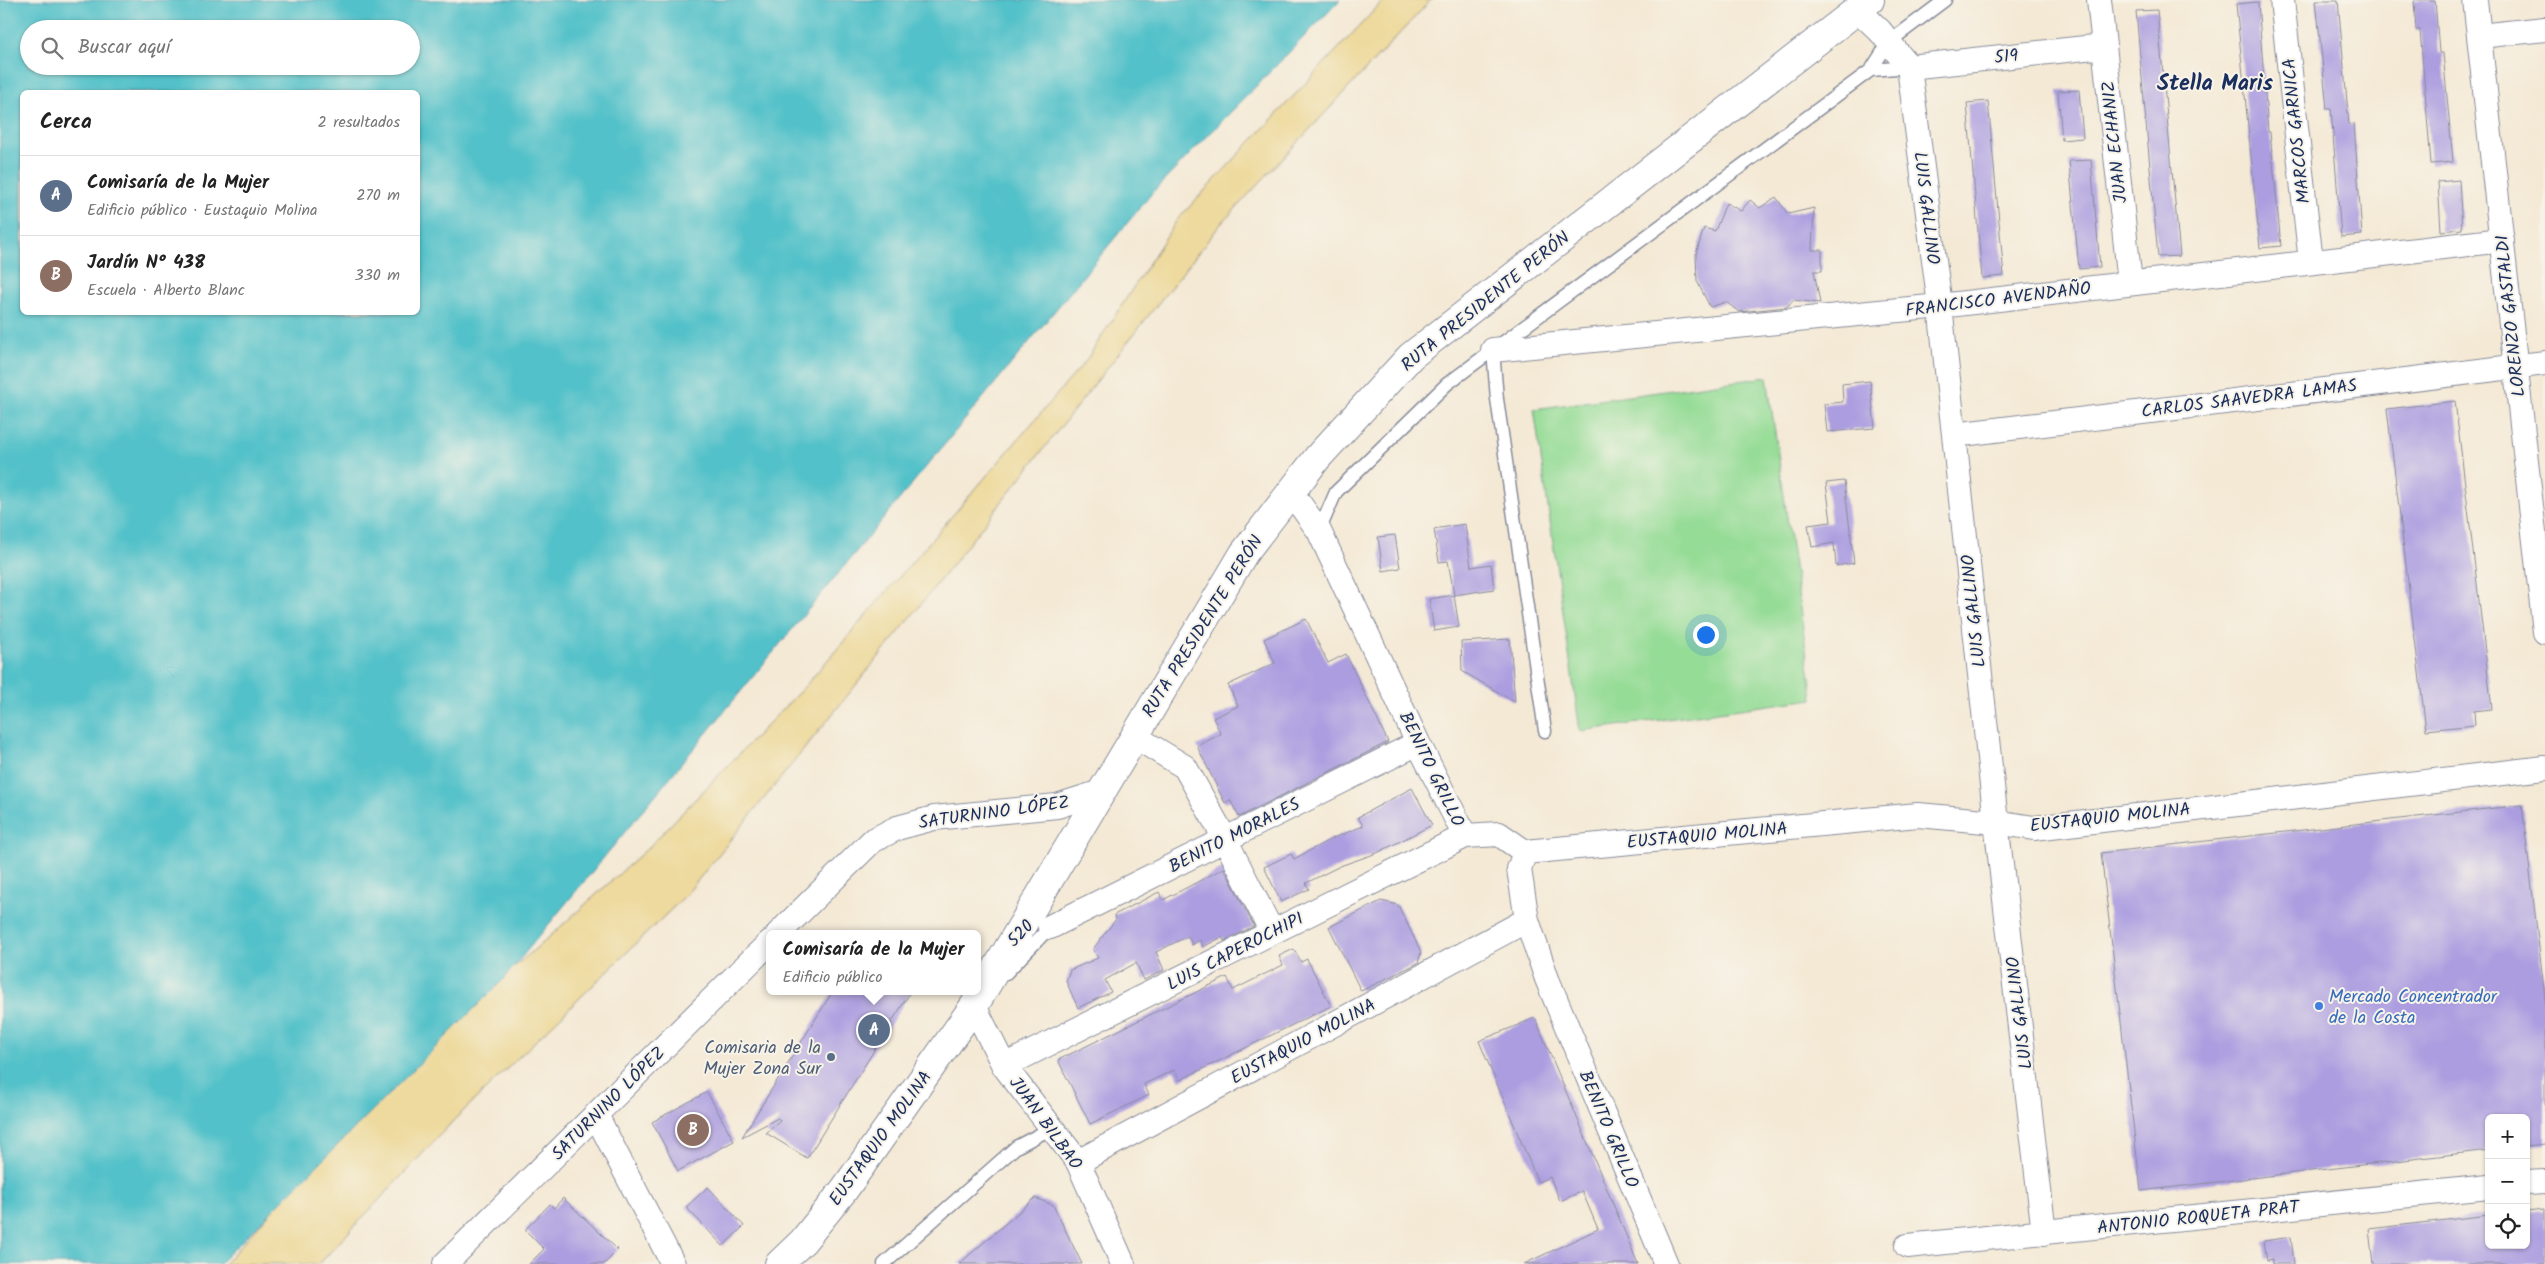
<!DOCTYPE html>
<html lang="es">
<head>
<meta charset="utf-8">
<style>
	:root { --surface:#fff; --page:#f2f2f2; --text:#222; --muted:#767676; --line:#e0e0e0; --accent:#111827 }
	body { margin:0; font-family:Kalam,sans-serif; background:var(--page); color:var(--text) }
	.controls { position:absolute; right:15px; bottom:15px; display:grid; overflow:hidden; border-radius:8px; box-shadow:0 1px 4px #0004 }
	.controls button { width:45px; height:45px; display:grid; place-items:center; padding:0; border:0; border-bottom:1px solid var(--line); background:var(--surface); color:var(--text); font:25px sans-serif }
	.you { position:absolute; left:1705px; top:634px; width:18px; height:18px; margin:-12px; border:4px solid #fff; border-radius:50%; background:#1a73e8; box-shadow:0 0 0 8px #1a73e833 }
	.badge { display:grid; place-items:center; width:32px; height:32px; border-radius:50%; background:var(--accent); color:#fff; font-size:16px; font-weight:700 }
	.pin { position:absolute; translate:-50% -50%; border:2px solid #fff; box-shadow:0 1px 5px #0006 }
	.popup { position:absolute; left:766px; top:930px; width:215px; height:65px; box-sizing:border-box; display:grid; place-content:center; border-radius:8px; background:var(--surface); filter:drop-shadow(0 1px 4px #0005); font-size:16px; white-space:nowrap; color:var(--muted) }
	.popup b { font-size:19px; color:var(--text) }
	.popup::after { content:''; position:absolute; left:50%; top:100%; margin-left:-10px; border:10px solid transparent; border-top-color:var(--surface) }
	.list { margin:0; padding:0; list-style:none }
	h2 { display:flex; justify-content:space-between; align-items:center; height:65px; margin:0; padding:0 20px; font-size:21px }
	h2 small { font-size:16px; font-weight:400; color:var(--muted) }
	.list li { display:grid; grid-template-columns:32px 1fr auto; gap:15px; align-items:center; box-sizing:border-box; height:80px; padding:0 20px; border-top:1px solid var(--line) }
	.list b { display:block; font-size:19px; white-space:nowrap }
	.list p { margin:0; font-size:16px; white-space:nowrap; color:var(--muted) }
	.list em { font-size:16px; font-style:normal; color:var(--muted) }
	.icon { flex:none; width:28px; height:28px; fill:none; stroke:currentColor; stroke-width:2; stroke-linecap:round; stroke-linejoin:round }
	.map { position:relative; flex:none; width:2545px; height:1264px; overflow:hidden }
	.search { position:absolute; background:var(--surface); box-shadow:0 1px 4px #0004; left:20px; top:20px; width:400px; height:55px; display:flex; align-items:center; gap:12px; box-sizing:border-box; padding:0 18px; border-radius:28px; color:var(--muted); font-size:19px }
	.panel { position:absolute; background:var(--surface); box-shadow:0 1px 4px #0004; left:20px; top:90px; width:400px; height:225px; border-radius:8px }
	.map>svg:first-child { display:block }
	.green { fill:#95dc96; stroke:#58867a }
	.sand { fill:#eeda9e; stroke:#84847e }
	.water { fill:#53c1c9; stroke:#377894; fill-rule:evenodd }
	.building { fill:#ac9de0 }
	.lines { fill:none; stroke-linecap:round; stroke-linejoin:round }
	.lane-casing { stroke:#888c9a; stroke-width:15 }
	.street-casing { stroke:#888c9a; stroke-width:26 }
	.secondary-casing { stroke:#888c9a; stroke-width:30 }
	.lane { stroke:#fff; stroke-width:12 }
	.street { stroke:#fff; stroke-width:24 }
	.secondary { stroke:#fff; stroke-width:28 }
	.shop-dot { fill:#3f7fe0; stroke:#f7f3e8; stroke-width:2 }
	.service-dot { fill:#5c6f8a; stroke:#f7f3e8; stroke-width:2 }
	.labels { text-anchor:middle; stroke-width:4; stroke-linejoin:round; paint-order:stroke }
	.street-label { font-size:18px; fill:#1b2f5e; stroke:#f7f3e8 }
	.shop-label { font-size:18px; fill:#366cbe; stroke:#f7f3e8; text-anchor:start }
	.service-label { font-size:18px; fill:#4e5e75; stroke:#f7f3e8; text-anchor:end }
	.district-label { font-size:22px; font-weight:bold; fill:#1b2f5e; stroke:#f7f3e8 }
</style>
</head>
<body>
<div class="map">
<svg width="2545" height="1264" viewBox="0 0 2545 1264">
	<rect width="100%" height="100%" fill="#f7f3e8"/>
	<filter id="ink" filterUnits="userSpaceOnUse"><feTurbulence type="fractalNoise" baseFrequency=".02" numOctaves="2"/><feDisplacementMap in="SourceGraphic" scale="10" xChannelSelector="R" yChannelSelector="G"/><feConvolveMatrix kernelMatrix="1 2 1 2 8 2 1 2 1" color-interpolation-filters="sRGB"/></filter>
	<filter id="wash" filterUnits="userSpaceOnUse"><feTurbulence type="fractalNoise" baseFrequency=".0096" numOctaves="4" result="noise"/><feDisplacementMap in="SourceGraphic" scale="20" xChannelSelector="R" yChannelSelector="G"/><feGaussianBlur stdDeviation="1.12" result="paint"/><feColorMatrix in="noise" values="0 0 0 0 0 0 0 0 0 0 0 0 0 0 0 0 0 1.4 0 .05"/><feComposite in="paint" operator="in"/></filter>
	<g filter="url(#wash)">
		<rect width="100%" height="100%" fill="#f4e9d5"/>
		<path class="green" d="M1767,377l46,322 -233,32 -46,-322z"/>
		<path class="sand" d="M1384,0h47l-211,225 -317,402 -218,269 -232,225 -134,143h-95l203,-223 120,-102 102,-92 157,-162 279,-323 92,-142z"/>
		<path class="water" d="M0,0h1340l-188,193 -650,788 -283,283h-219zM29,29h382v37h-382zM22,92h396v220h-396z"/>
		<g id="blocks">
			<path class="building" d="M2316,0h22l11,125 5,-1 8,111 -21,2 -10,-128h-4z
				M2414,0h21l4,53h4l10,109 -22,2 -11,-134h-4z
				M2258,2l10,130h2l11,114 -21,2 -24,-244z
				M2157,10l23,246 -22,1 -22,-246z
				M2079,90l4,48 -21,2 -4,-49z
				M1988,101l16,175 -22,2 -15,-175z
				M2091,160l9,107 -21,2 -10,-108z
				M2459,180l3,49 -21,2 -3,-49z
				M1776,197l12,17 26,-6 -2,42h10v21h-8l6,32 -27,-3 -6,7 -48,5 -13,-10 -16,5 -13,-26 -1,-27 8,-26 11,3 11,-28 15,8 9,-11 10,8z
				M1870,381l5,47 -48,4 -3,-28 19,-2 -1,-18z
				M2455,401l37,308 -18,2 1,14 -49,5 -39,-321z
				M1844,481l10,82 -18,3 -2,-23 -22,4 -4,-22 23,-3 -5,-39z
				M1465,524l6,43 20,-3 3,25 -40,6 -6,-34 -9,1 -5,-33z
				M1395,535l5,33 -17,3 -5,-34z
				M1454,595l5,32 -25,4 -5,-32z
				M1306,619l22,44 18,-9 42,88 -149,75 -9,-17 -5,3 -28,-57 24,-12 -8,-16 25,-12 -10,-21 47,-22 -11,-24z
				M1510,639l5,63 -53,-31 -1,-29z
				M1412,788l20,37 -55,28 -37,13 -34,17 3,6 -28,13 -17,-35 27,-13 3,5 37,-20 32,-13 -5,-9z
				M2522,805l23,193v146l-19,2v-28h-37v32l-348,41 -40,-338z
				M1224,868l30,58 -30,15 -2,-4 -19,10 -3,-7 -8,5 -4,-9 -32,16 8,18 -20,10 -8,-17 -31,17 6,12 -33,16 -12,-27 4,-11 28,-12 -5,-9 23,-30 -2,-4 45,-23 4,8z
				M1381,901l17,4 23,47 -3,11 -57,28 -32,-64z
				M1294,949l7,13 6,-3 24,47 -151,74 -6,-10 -30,14 5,11 -59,29 -32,-64 169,-83 6,13 50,-25 -4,-9z
				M833,991h78l-104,167 -41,-25 14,-12 -2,-3 -36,19z
				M1535,1018l59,140 44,106h-114l74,-35 -16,-38 -22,10 -10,-24 -12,5 -59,-141z
				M707,1092l27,49 -56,30 -26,-49z
				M708,1187l36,39 -21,20 -37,-39z
				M563,1198l55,52 -14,14h-75l15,-15 -19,-19 25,-26 4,4z
				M1035,1198l18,7 29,59h-123z
				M2545,1209v55h-172l-4,-35 120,-14v30h37v-34z
				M2291,1237l3,27h-22v-5l-5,1 -3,-19z"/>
		</g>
	</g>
	<g filter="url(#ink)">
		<use href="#blocks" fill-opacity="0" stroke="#888c9a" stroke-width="1"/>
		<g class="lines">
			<g class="lane-casing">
				<path id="lane" d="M1871,70l18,-28 56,-42
					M1493,350l4,49 48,332
					M1319,531l17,-39 111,-108 424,-314 38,-3
					M1005,974l45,-47
					M884,1264l132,-117 36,-19"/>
			</g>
			<g class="street-casing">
				<path id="street" d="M2099,0l31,283
					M2282,0l29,262
					M2475,0l70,632
					M1857,9l23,22 29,36 31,239 56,516 48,411
					M2479,36l66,-7
					M1909,67l195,-21
					M1493,350l447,-44 562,-66
					M1954,435l591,-72
					M1291,492l28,39 99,212 47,93 34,-2 26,18
					M1134,736l51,31 40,72 47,93
					M1525,852l393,-37 78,7 38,6 511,-60
					M1525,852l-6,17 8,51 20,59 119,285
					M1050,927l368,-184
					M778,934l94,-93 25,-13 37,-10 123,-12 44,-14
					M974,1006l30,60 74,96 45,102
					M1004,1066l461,-230
					M596,1115l77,149
					M1078,1162l449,-242
					M2526,1183l19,-1
					M1907,1246l582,-59
					M445,1264l325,-322"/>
			</g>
			<g class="secondary-casing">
				<path id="secondary" d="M779,1264l24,-23 41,-51 130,-184 270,-453 74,-96 93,-101 459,-356"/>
			</g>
			<use href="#lane" class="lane"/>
			<use href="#street" class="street"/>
			<use href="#secondary" class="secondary"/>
		</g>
	</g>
	<circle class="shop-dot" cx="2319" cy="1006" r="5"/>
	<circle class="service-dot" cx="831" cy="1057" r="5"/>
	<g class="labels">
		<g class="street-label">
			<text transform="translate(2006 56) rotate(-6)" y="6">519</text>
			<text transform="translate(2296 131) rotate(-96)" y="6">MARCOS GARNICA</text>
			<text transform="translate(2114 142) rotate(-96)" y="6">JUAN ECHANIZ</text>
			<text transform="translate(1927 208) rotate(83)" y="6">LUIS GALLINO</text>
			<text transform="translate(1998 299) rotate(-7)" y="6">FRANCISCO AVENDAÑO</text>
			<text transform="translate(1485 301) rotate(-39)" y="6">RUTA PRESIDENTE PERÓN</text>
			<text transform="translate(2510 316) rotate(-96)" y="6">LORENZO GASTALDI</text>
			<text transform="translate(2249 398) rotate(-7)" y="6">CARLOS SAAVEDRA LAMAS</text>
			<text transform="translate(1973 611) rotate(-96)" y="6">LUIS GALLINO</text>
			<text transform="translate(1202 626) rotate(-58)" y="6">RUTA PRESIDENTE PERÓN</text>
			<text transform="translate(1432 769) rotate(64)" y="6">BENITO GRILLO</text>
			<text transform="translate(994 812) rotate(-8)" y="6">SATURNINO LÓPEZ</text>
			<text transform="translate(2110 817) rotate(-6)" y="6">EUSTAQUIO MOLINA</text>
			<text transform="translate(1234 835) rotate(-27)" y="6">BENITO MORALES</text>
			<text transform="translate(1707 835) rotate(-5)" y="6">EUSTAQUIO MOLINA</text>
			<text transform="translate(1020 933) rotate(-46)" y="6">520</text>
			<text transform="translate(1235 951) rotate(-27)" y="6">LUIS CAPEROCHIPI</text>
			<text transform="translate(2019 1013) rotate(-97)" y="6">LUIS GALLINO</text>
			<text transform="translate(1303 1041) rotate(-28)" y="6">EUSTAQUIO MOLINA</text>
			<text transform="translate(608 1103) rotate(-45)" y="6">SATURNINO LÓPEZ</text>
			<text transform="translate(1046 1123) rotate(54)" y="6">JUAN BILBAO</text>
			<text transform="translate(1609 1129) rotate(67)" y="6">BENITO GRILLO</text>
			<text transform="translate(880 1138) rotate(-54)" y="6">EUSTAQUIO MOLINA</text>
			<text transform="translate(2198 1217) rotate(-6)" y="6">ANTONIO ROQUETA PRAT</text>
		</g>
		<g class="shop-label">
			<text x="2329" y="1002">Mercado Concentrador<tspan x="2329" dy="21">de la Costa</tspan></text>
		</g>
		<g class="service-label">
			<text x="821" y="1053">Comisaria de la<tspan x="821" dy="21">Mujer Zona Sur</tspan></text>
		</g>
		<g class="district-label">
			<text x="2215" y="90">Stella Maris</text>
		</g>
	</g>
</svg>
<div class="controls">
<button>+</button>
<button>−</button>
<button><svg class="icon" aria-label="locate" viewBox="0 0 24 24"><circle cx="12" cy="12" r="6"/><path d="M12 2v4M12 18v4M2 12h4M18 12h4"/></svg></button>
</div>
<div class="you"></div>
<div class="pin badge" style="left:874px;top:1030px;background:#5c6f8a">A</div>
<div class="popup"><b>Comisaría de la Mujer</b>Edificio público</div>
<div class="pin badge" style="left:693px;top:1130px;background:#8d6e63">B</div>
<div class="search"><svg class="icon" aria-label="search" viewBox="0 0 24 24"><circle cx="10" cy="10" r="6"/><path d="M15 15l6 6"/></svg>Buscar aquí</div>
<section class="panel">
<h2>Cerca<small>2 resultados</small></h2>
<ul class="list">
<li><span class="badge" style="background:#5c6f8a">A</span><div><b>Comisaría de la Mujer</b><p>Edificio público · Eustaquio Molina</p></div><em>270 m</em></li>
<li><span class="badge" style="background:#8d6e63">B</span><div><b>Jardín N° 438</b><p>Escuela · Alberto Blanc</p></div><em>330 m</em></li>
</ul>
</section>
</div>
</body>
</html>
